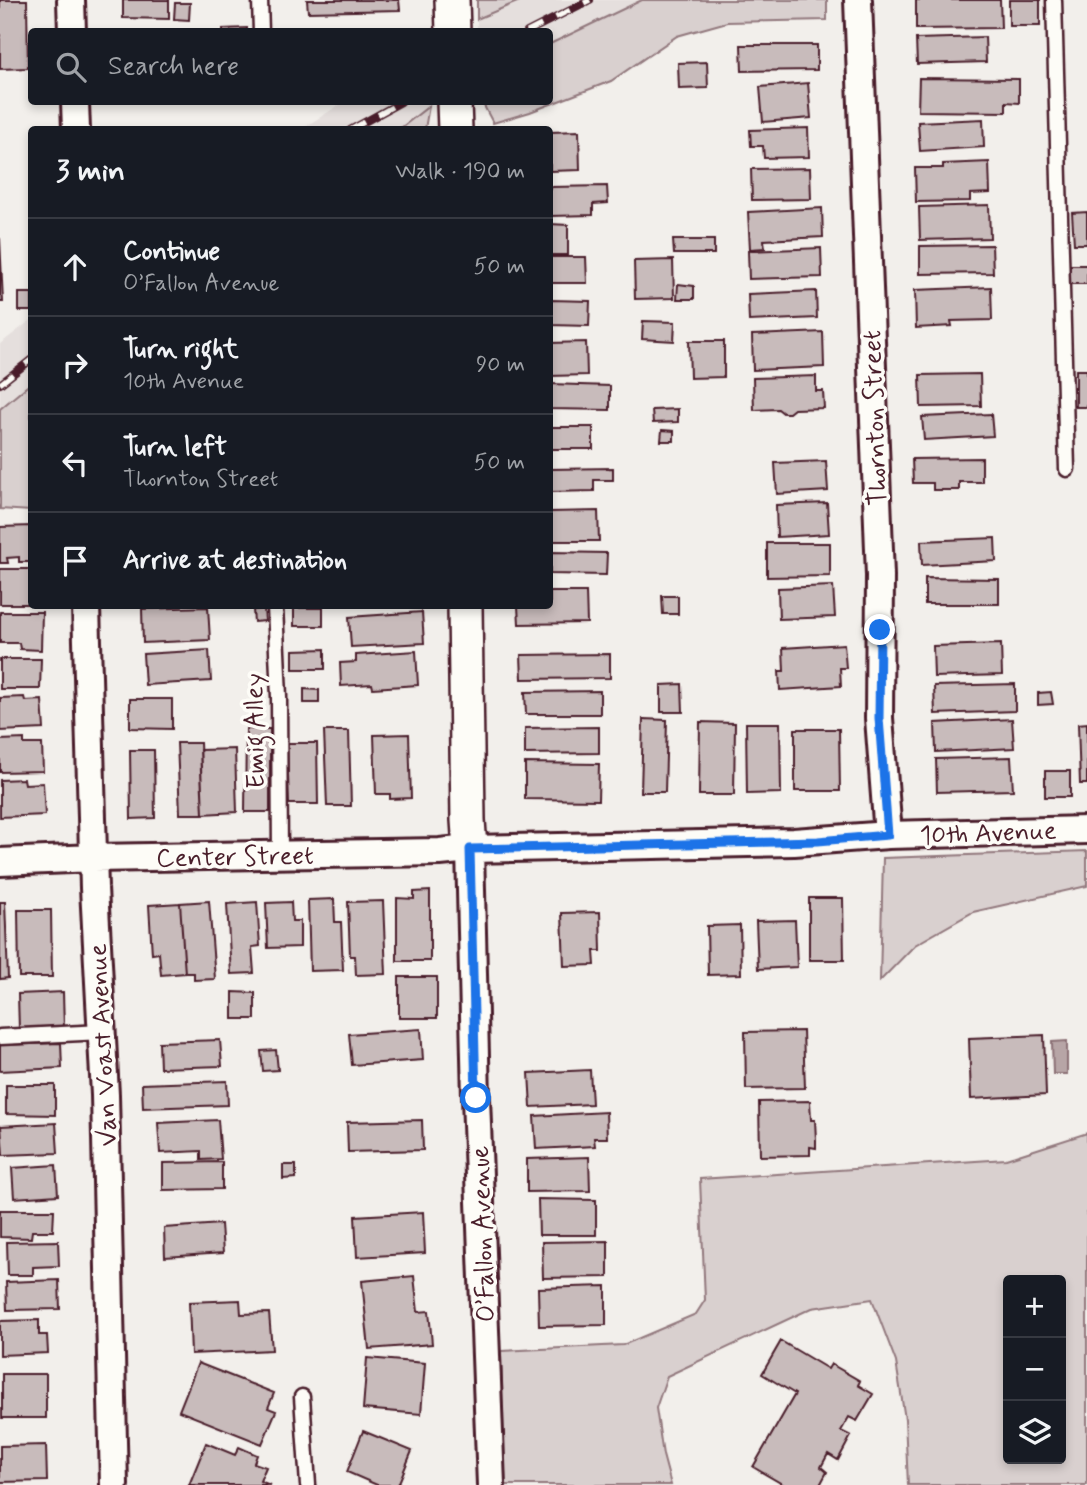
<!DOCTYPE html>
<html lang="en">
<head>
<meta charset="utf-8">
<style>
	:root { --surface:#171b24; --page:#242831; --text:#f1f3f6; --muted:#9ea1a6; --line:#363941 }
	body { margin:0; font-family:Mynerve,sans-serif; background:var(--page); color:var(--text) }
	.controls { position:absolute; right:21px; bottom:21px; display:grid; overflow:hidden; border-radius:7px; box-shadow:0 4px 10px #0003 }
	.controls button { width:63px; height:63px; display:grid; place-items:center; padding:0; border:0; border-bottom:2px solid var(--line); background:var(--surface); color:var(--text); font:35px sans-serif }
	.stop { position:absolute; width:21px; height:21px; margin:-16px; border:5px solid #1a73e8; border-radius:50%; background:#fff }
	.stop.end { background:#1a73e8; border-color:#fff; box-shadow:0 2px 7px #0008 }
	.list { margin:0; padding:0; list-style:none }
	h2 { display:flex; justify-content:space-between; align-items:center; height:91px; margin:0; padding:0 28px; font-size:30px }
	h2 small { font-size:23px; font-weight:400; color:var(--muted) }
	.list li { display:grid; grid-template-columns:46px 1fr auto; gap:21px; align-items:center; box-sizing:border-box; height:98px; padding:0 28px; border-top:2px solid var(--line) }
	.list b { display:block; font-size:26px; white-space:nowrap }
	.list p { margin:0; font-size:23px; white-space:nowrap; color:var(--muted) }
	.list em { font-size:23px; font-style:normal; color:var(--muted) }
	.icon { flex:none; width:38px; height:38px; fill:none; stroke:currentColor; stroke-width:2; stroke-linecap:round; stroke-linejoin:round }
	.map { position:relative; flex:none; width:1087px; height:1485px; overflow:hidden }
	.search { position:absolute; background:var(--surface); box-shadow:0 4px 10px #0003; left:28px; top:28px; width:525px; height:77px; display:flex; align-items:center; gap:18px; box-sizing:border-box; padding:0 24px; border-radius:7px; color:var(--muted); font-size:26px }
	.panel { position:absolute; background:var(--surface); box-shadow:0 4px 10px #0003; left:28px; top:126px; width:525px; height:483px; border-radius:7px }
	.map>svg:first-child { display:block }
	.built { fill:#e5dfdd }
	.green { fill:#d9d0cf; stroke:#92787d; stroke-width:2; fill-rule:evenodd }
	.water { fill:#b7a5a6; stroke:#8b6f75; stroke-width:2 }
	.building { fill:#c8bbbb; stroke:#4a1f2b; stroke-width:2 }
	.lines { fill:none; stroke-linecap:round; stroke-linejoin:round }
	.service-casing { stroke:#4a1f2b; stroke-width:19 }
	.minor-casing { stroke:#4a1f2b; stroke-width:32 }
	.tertiary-casing { stroke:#4a1f2b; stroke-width:38 }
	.service { stroke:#fdfcf7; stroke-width:14 }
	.minor { stroke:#fdfcf7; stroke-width:26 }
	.tertiary { stroke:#fdfcf7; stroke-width:33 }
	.rail-casing { stroke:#4a1f2b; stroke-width:8 }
	.rail { stroke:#fdfcf7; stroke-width:5; stroke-dasharray:16; stroke-linecap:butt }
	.route { stroke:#1a73e8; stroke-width:9 }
	.labels { text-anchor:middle; stroke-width:7; stroke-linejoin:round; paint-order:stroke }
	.street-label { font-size:26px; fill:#4a1f2b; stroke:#fdfcf7 }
</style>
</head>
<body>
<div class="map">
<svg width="1087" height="1485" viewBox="0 0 1087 1485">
	<rect width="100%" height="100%" fill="#f2efeb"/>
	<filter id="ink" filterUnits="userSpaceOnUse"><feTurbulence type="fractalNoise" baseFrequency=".0143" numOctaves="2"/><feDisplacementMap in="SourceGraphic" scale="14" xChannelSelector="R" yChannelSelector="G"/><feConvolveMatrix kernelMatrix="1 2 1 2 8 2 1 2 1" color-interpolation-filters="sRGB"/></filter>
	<g filter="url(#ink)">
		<path class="built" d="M522,0h120l-92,44v-12h-73v-13z
			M344,102h85v4l-32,23 -97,1z
			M31,320v63l-31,26v-65z"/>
		<path class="green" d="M477,0h45l-45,19z
			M642,0h185v20l-100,2 -50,14 -66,45 -81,31 -37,11 -11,-21h68v-58z
			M429,106l-4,23h-28l5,-2z
			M31,383v128l-31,-2v-100z
			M1087,851v35l-114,26 -58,33 -35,36 3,-123z
			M1087,1133v352h-179l-3,-66 -9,-57 -24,-63 -60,9 -145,68 -11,32 7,47 8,30h-166l-4,-134 122,-6 73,-31 9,-14 -5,-121 306,-20zM1008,1280h53v179h-53z"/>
		<path class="water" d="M1067,1041v33h-14l-1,-32z"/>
		<path class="building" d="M0,0h27l1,68 -28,1z
			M123,0h46v19l-46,-1z
			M307,0h92l1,10 -92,2z
			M916,0h84l1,28 -85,1z
			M1009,0h31v26h-31z
			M175,3h15l-1,17 -15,-1z
			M247,28v4h-24v-3z
			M985,37l1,25 -69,2 -1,-25z
			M741,45h76v25l-75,1z
			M707,62l1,26 -29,1 -1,-26z
			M919,78l100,1v24l-13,-1v10l-88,-1z
			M808,83l3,35 -48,4 -3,-35z
			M983,119l1,28 -64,4 -2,-29z
			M808,128l1,29 -45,1 -1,-12h-12l-1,-16z
			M579,131l1,39 -30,1v-39z
			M989,162l1,31 -20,1v7l-54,1 -1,-34h28v-4z
			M810,168l1,31 -59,1 -1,-31z
			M607,186l1,17 -15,1v11l-43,1v-29z
			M989,205l1,33 -70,2 -1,-33z
			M822,208l1,29 -59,3 1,8 -15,1 -2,-37z
			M1087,212v32h-13l-2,-31z
			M550,224l18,1v30h-18z
			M0,238l3,64h-3z
			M673,240h41v14h-40z
			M992,245l1,28 -73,1v-28z
			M821,248l1,29 -73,2 -1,-28z
			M550,257h36l1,26h-37z
			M673,260l1,38 -39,1 -1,-38z
			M1070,265h17v19h-17z
			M678,284l16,2v13h-17z
			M991,287l1,33 -41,1 1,5 -36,2 -1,-38z
			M816,291l1,27 -68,3 -1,-27z
			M19,293h13v18h-13z
			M550,300l40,1 -1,25 -39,-1z
			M643,321l32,1 -1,19 -32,-2z
			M823,332l1,35 -71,3 -1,-35z
			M689,341h35v36l-34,1z
			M586,342l1,33 -37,1v-33z
			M1076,370h11v37h-11z
			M980,374l1,32 -60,1 -1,-32z
			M816,376v15h7l1,17 -30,1 -5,4h-6l-5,-4 -24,1 -1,-32z
			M550,384l60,2v24l-60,-1z
			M678,409v13l-25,1 -1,-13z
			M991,414l2,22 -69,4 -2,-23z
			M550,427h43v22h-43z
			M662,430l12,1v10h-13z
			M982,458v24h-23v8h-26v-7h-20l-1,-24z
			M826,461l2,30 -51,3 -2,-31z
			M613,468v12h-19v11l-44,1v-23z
			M827,503l2,31 -52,3 -1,-32z
			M598,511l1,30h-49v-29z
			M32,526v36h-13v-5l-12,1 1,5h-8v-36z
			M995,538l1,23 -74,4 -1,-24z
			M767,543h63v33l-63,1z
			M550,552l57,1 -1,22 -56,-1z
			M0,569h32v35h-32z
			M925,578l74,1v25h-74z
			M833,586l2,31 -56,2 -1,-31z
			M550,592h36l1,31 -68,1 -1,-18h32z
			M662,596h16v18h-15z
			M208,607l2,33 -67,3 -1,-34z
			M294,608h29v18h-29z
			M264,609l1,12 -11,1 -1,-12z
			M0,612h42l-1,38 -21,-1 -1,-6h-19z
			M422,612l2,31 -73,4 -2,-30z
			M844,644l2,24h-6l1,18 -61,4 -1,-19h5l-1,-23z
			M1001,644l1,31 -68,2 -1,-31z
			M325,649v20h-32v-19z
			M209,650l2,31 -66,4 -2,-31z
			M416,651l2,34 -45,3 -1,-4 -31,2 -1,-23 16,-1v-7z
			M610,654v24l-88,1 -1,-24z
			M0,659h41l-1,30h-40z
			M682,684l1,28h-22v-27z
			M1015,684v27l-80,3 -1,-28z
			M304,689l15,1v13h-15z
			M600,691v23h-74l-1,-22z
			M1051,692l2,12 -15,1v-12z
			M24,697l1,4 17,-1 2,29 -44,2v-33z
			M130,699h42v30l-42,-1z
			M643,719l24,1 -2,72h-24z
			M1012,719l2,29 -78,4 -1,-29z
			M700,722l35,1 -1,72h-35z
			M746,723h34l1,70 -34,1z
			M1087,723v61h-7l-2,-60z
			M599,727v26l-74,1v-26z
			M246,729h24v83h-25z
			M795,729h44l1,62h-45z
			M324,731h25l2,75h-24z
			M409,734l2,64 -21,1v-5h-14l-2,-59z
			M24,739v5h18l1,27 -43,1v-32z
			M177,743h23l3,71h-23z
			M287,743h30l1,61h-29z
			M235,749l2,63 -34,2 -3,-64z
			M130,750h24l1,68 -24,1z
			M1011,757l2,33 -76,2 -1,-33z
			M525,763l74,1 -1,36 -73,-1z
			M1045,771h25v26h-25z
			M24,779l1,5 18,-1 2,32 -45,2v-37z
			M430,891v70h-33v-63l17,1v-7z
			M809,898h34l1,62h-35z
			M334,899l1,23h6l2,48 -33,1 -2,-71z
			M209,901l6,78 -21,1v-7h-9l-5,-70z
			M383,901l3,73 -30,1 -1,-19h-5l-2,-54z
			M0,902h5l3,76 -8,1z
			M257,902l3,44 -8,1 2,26 -23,1 -4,-70z
			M291,902l1,19h8v26l-32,1 -2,-45z
			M180,903l5,70 -24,2 -2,-22 -7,1 -3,-49z
			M18,910h33l1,67h-33z
			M600,912l1,39h-7l1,14 -31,1 -2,-53z
			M795,920l2,47 -39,2 -2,-48z
			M740,925l1,49 -33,1 -1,-49z
			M399,977h38v41h-38z
			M63,992l1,37 -45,1 -1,-36z
			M233,992l22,1v26h-22z
			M421,1029l2,31 -71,5 -3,-31z
			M803,1031l2,57 -59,1 -1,-57z
			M1044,1035l2,60 -75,4 -2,-61z
			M220,1040l2,26 -62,2 -1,-26z
			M61,1043l1,25 -62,3v-26z
			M276,1050l2,20 -15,1 -2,-20z
			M590,1070l2,34 -61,3 -2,-34z
			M227,1081l1,24 -85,3 -1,-24z
			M6,1085h49v30l-49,-1z
			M810,1101l1,19h4l1,20v8l-6,-1v8l-50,1 -1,-54z
			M606,1112l1,26h-13l1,8 -59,3 -2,-33z
			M218,1120l3,39 -20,1v-9l-41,2 -2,-30z
			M422,1120l1,30 -75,2 -1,-30z
			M56,1123l2,30 -55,2 -2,-29z
			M589,1157l1,34 -63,1v-33z
			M222,1162v27l-59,1v-27z
			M56,1165l2,30 -44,3 -2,-30z
			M283,1165h13v13l-13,1z
			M538,1199l58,1v35h-57z
			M0,1210h54l-1,21h-21l-1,7 -31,-1z
			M423,1212l2,41 -68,4 -2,-41z
			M221,1224l2,29 -58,4 -1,-29z
			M58,1241l1,25 -26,1v8h-25l-1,-33z
			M608,1241v36l-65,1 -1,-36z
			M414,1276l4,36 11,-1 3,33 -63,5 -7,-68z
			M59,1280l1,29 -53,1 -1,-28z
			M606,1286v39l-67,1 -1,-38z
			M240,1300l1,14 28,-1 3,37 -81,4 -2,-52z
			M39,1320v15h8l1,18 -48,2v-34z
			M781,1341l47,28 3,-5 29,17 -2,4 15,9 -16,27 -8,-4 -8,14 10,5 -13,24 -10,-6 -7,13 6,5 -7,13h-36l-31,-18 42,-73 -33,-20z
			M367,1358l58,5 -4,51 -58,-5z
			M198,1363l76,30 -6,15 8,3 -14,33 -83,-33z
			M2,1374h44v44h-44z
			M363,1431l49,20 -14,34h-21l-30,-13z
			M206,1443l29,12 4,-8 18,8 -3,8 12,4 -6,14 10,4h-81z
			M46,1445l1,36 -47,1v-36z"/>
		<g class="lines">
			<g class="service-casing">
				<path id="service" d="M260,0l1,32
					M1054,0l13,469
					M275,606l4,91 1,159
					M0,1037l103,-5
					M302,1397l6,88"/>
			</g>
			<g class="minor-casing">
				<path id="minor" d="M71,0l1,32
					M858,0l22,576 -1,142 9,117
					M75,102l1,28
					M86,606l8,282 11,207 9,390
					M470,849l6,249 15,387
					M0,862l94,-4 346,-6 30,-3 324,-7 94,-7 199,-5"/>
			</g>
			<g class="tertiary-casing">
				<path id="tertiary" d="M452,0l1,32
					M454,102l1,28
					M465,606l3,214 2,29"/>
			</g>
			<use href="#service" class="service"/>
			<use href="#minor" class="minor"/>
			<use href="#tertiary" class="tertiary"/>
			<g class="rail-casing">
				<path id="rail" d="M527,32l63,-32
					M350,130l51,-28
					M0,384l32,-25"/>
			</g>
			<use href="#rail" class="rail"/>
		</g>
	</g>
	<g class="lines" filter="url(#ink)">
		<path class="route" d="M476,1098l-6,-249 348,-8 70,-6 -9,-117 1,-88"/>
	</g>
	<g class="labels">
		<g class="street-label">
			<text transform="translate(874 418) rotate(-92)" y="9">Thornton Street</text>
			<text transform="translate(254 731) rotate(-91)" y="9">Emig Alley</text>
			<text transform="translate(988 832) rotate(-2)" y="9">10th Avenue</text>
			<text transform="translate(235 856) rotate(-1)" y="9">Center Street</text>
			<text transform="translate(102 1045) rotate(-93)" y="9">Van Voast Avenue</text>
			<text transform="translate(482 1234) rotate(-92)" y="9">O’Fallon Avenue</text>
		</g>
	</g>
</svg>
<div class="controls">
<button>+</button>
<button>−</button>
<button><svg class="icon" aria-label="layers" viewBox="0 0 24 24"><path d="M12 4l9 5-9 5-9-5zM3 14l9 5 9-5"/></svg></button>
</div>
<div class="stop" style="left:476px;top:1098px"></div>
<div class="stop end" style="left:880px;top:630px"></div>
<div class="search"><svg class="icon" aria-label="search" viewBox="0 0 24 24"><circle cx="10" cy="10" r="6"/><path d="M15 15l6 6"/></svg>Search here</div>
<section class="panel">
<h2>3 min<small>Walk · 190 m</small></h2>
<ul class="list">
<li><svg class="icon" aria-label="ahead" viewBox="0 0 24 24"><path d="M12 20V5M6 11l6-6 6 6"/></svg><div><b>Continue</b><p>O’Fallon Avenue</p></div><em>50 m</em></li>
<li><svg class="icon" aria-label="right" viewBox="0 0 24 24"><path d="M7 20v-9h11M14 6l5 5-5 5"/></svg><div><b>Turn right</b><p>10th Avenue</p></div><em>90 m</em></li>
<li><svg class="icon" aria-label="left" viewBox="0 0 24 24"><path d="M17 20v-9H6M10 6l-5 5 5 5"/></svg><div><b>Turn left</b><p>Thornton Street</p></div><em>50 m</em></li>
<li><svg class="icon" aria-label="arrive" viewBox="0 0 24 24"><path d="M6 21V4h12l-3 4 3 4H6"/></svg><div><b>Arrive at destination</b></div></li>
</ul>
</section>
</div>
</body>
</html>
